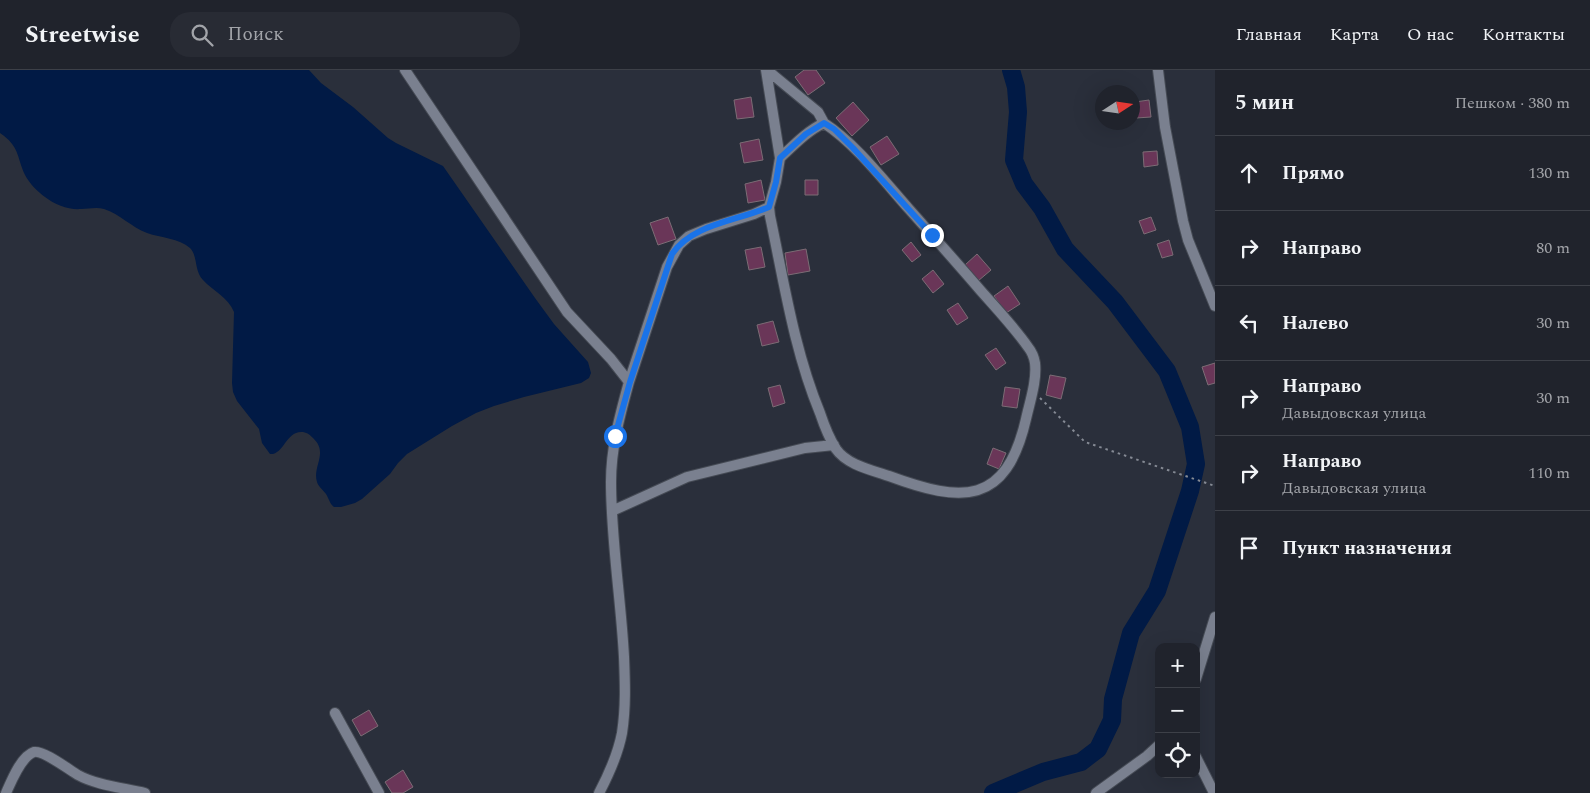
<!DOCTYPE html>
<html lang="ru">
<head>
<meta charset="utf-8">
<style>
	:root { --surface:#20232c; --page:#282b34; --text:#f1f3f6; --muted:#a2a4a9; --line:#3d4048 }
	body { margin:0; font-family:Spectral,serif; background:var(--page); color:var(--text) }
	.controls { position:absolute; right:15px; bottom:15px; display:grid; overflow:hidden; border-radius:10px; box-shadow:0 5px 20px #0002 }
	.controls button { width:45px; height:45px; display:grid; place-items:center; padding:0; border:0; border-bottom:1px solid var(--line); background:var(--surface); color:var(--text); font:25px sans-serif }
	.compass { position:absolute; left:1095px; top:15px; width:45px; height:45px; border-radius:50%; background:var(--surface); box-shadow:0 5px 20px #0002; rotate:78deg }
	.stop { position:absolute; width:15px; height:15px; margin:-11px; border:4px solid #1a73e8; border-radius:50%; background:#fff }
	.stop.end { background:#1a73e8; border-color:#fff; box-shadow:0 1px 5px #0008 }
	.list { margin:0; padding:0; list-style:none }
	h2 { display:flex; justify-content:space-between; align-items:center; height:65px; margin:0; padding:0 20px; font-size:21px }
	h2 small { font-size:16px; font-weight:400; color:var(--muted) }
	.list li { display:grid; grid-template-columns:32px 1fr auto; gap:15px; align-items:center; box-sizing:border-box; height:75px; padding:0 20px; border-top:1px solid var(--line) }
	.list b { display:block; font-size:19px; white-space:nowrap }
	.list p { margin:0; font-size:16px; white-space:nowrap; color:var(--muted) }
	.list em { font-size:16px; font-style:normal; color:var(--muted) }
	.icon { flex:none; width:28px; height:28px; fill:none; stroke:currentColor; stroke-width:2; stroke-linecap:round; stroke-linejoin:round }
	.map { position:relative; flex:none; width:1215px; height:723px; overflow:hidden }
	header { display:flex; align-items:center; gap:30px; box-sizing:border-box; height:70px; padding:0 25px; background:var(--surface); border-bottom:1px solid var(--line) }
	header strong { font-size:24px }
	nav { display:flex; gap:28px; margin-inline-start:auto; font-size:18px }
	.search { width:350px; height:45px; background:var(--page); display:flex; align-items:center; gap:12px; box-sizing:border-box; padding:0 18px; border-radius:20px; color:var(--muted); font-size:19px }
	main { display:flex }
	aside { flex:1; background:var(--surface) }
	.map>svg:first-child { display:block }
	.water { fill:#011a45 }
	.lines { fill:none; stroke-linecap:round; stroke-linejoin:round }
	.river { stroke:#011a45; stroke-width:18 }
	.building { fill:#6a3658; stroke:#7c6c75 }
	.minor-casing { stroke:#454a54; stroke-width:12 }
	.path { stroke:#858a94; stroke-width:2; stroke-dasharray:2.5 4; stroke-linecap:butt }
	.minor { stroke:#7a808f; stroke-width:10 }
	.route { stroke:#1a73e8; stroke-width:6 }
</style>
</head>
<body>
<header>
<strong>Streetwise</strong>
<div class="search"><svg class="icon" aria-label="search" viewBox="0 0 24 24"><circle cx="10" cy="10" r="6"/><path d="M15 15l6 6"/></svg>Поиск</div>
<nav><a>Главная</a><a>Карта</a><a>О нас</a><a>Контакты</a></nav>
</header>
<main>
<div class="map">
<svg width="1215" height="723" viewBox="0 0 1215 723">
	<rect width="100%" height="100%" fill="#2a2f3b"/>
	<path class="water" d="M0,0h309l12,13 32,24 35,31 8,5 47,23 92,132 19,26 34,38 3,11 -2,5 -8,5 -57,14 -30,9 -18,7 -24,13 -45,28 -9,9 -8,11 -28,25 -7,4 -14,4h-7c-4,-3 -5,-8 -8,-13 -3,-4 -8,-8 -9,-12 -5,-16 12,-29 -4,-44 -3,-3 -5,-5 -10,-6 -17,-2 -19,23 -33,22l-8,-11 -3,-14 -22,-28 -4,-9 -1,-9 2,-71c-6,-15 -21,-21 -31,-32 -9,-9 -5,-24 -13,-32 -11,-10 -29,-10 -43,-15 -16,-6 -27,-19 -43,-24 -8,-2 -15,0 -23,0 -12,1 -26,-4 -36,-12 -7,-5 -16,-14 -20,-22 -9,-20 -5,-28 -25,-42z"/>
	<g class="lines">
		<path class="river" d="M993,723l50,-21 38,-10 17,-13 14,-29 1,-21 18,-66 26,-42 33,-100 6,-27 -6,-37 -23,-56 -52,-69 -50,-53 -23,-41 -18,-24 -10,-24 4,-48 -2,-25 -5,-17"/>
	</g>
	<path class="building" d="M804,0h12l9,13 -17,12 -13,-18z
		M751,27l3,20 -17,2 -3,-19z
		M1149,30l2,17 -15,1 -1,-16z
		M853,32l16,18 -17,16 -16,-18z
		M887,66l12,18 -18,11 -11,-18z
		M759,69l4,21 -19,3 -4,-20z
		M1157,81l1,14 -14,2 -1,-15z
		M761,110l4,20 -17,3 -3,-19z
		M805,110h13v15h-13z
		M668,147l8,22 -18,6 -8,-22z
		M1151,147l5,13 -12,4 -5,-13z
		M1169,170l4,15 -11,3 -5,-14z
		M911,172l10,13 -9,7 -10,-12z
		M761,177l4,20 -16,3 -4,-20z
		M806,179l4,22 -22,4 -3,-22z
		M977,184l14,16 -13,11 -13,-16z
		M933,200l11,14 -11,9 -11,-14z
		M1008,216l12,18 -14,9 -12,-17z
		M958,233l10,15 -11,7 -10,-15z
		M773,251l6,21 -17,4 -5,-21z
		M996,278l10,15 -10,7 -11,-15z
		M1215,293v20l-7,2 -6,-18z
		M1050,305l16,3 -5,21 -15,-4z
		M780,315l5,18 -12,4 -5,-19z
		M1005,317l15,2 -3,19 -15,-2z
		M993,378l13,5 -7,16 -12,-5z
		M369,640l9,16 -17,10 -9,-16z
		M403,700l10,17 -10,6h-11l-7,-11z"/>
	<g class="lines">
		<g class="minor-casing">
			<path id="minor" d="M405,0l162,242 44,47 18,23c-9,33 -18,65 -18,100 0,58 10,117 13,175 1,25 2,50 -2,76 -4,21 -13,41 -23,60
				M766,0l14,88c14,-13 27,-27 44,-35 32,21 60,58 85,86 24,27 48,54 72,82 16,18 33,36 47,56 4,5 6,10 7,16 2,18 -5,38 -9,56 -20,87 -64,84 -137,57 -17,-6 -42,-11 -53,-27 -7,-11 -12,-24 -16,-36 -26,-63 -36,-131 -50,-197l-1,-9 7,-25 4,-24
				M767,0l51,42 6,11
				M1158,0l7,57 18,94 5,19 27,66
				M629,312l38,-115 12,-22 10,-9 17,-7 48,-15 15,-7
				M612,441l75,-34 118,-29 29,-3
				M1196,609l19,-62
				M335,643l44,80
				M1196,687l18,36
				M6,723c5,-11 15,-37 28,-41 9,-2 34,17 44,23 18,10 46,13 67,18
				M1096,723l51,-37 12,-11"/>
		</g>
		<path class="path" d="M1040,328l45,44 130,44"/>
		<use href="#minor" class="minor"/>
	</g>
	<g class="lines">
		<path class="route" d="M615,366l15,-54 42,-128c20,-30 65,-33 97,-47l7,-25 4,-24 26,-24 18,-11 10,6 19,19 79,87"/>
	</g>
</svg>
<div class="controls">
<button>+</button>
<button>−</button>
<button><svg class="icon" aria-label="locate" viewBox="0 0 24 24"><circle cx="12" cy="12" r="6"/><path d="M12 2v4M12 18v4M2 12h4M18 12h4"/></svg></button>
</div>
<svg class="compass" viewBox="-18 -18 36 36"><path d="M0-13l5 13h-10z" fill="#e53935"/><path d="M0 13l5-13h-10z" fill="#a2a4a9"/></svg>
<div class="stop" style="left:615px;top:366px"></div>
<div class="stop end" style="left:932px;top:165px"></div>
</div>
<aside>
<h2>5 мин<small>Пешком · 380 m</small></h2>
<ul class="list">
<li><svg class="icon" aria-label="ahead" viewBox="0 0 24 24"><path d="M12 20V5M6 11l6-6 6 6"/></svg><div><b>Прямо</b></div><em>130 m</em></li>
<li><svg class="icon" aria-label="right" viewBox="0 0 24 24"><path d="M7 20v-9h11M14 6l5 5-5 5"/></svg><div><b>Направо</b></div><em>80 m</em></li>
<li><svg class="icon" aria-label="left" viewBox="0 0 24 24"><path d="M17 20v-9H6M10 6l-5 5 5 5"/></svg><div><b>Налево</b></div><em>30 m</em></li>
<li><svg class="icon" aria-label="right" viewBox="0 0 24 24"><path d="M7 20v-9h11M14 6l5 5-5 5"/></svg><div><b>Направо</b><p>Давыдовская улица</p></div><em>30 m</em></li>
<li><svg class="icon" aria-label="right" viewBox="0 0 24 24"><path d="M7 20v-9h11M14 6l5 5-5 5"/></svg><div><b>Направо</b><p>Давыдовская улица</p></div><em>110 m</em></li>
<li><svg class="icon" aria-label="arrive" viewBox="0 0 24 24"><path d="M6 21V4h12l-3 4 3 4H6"/></svg><div><b>Пункт назначения</b></div></li>
</ul>
</aside>
</main>
</body>
</html>
